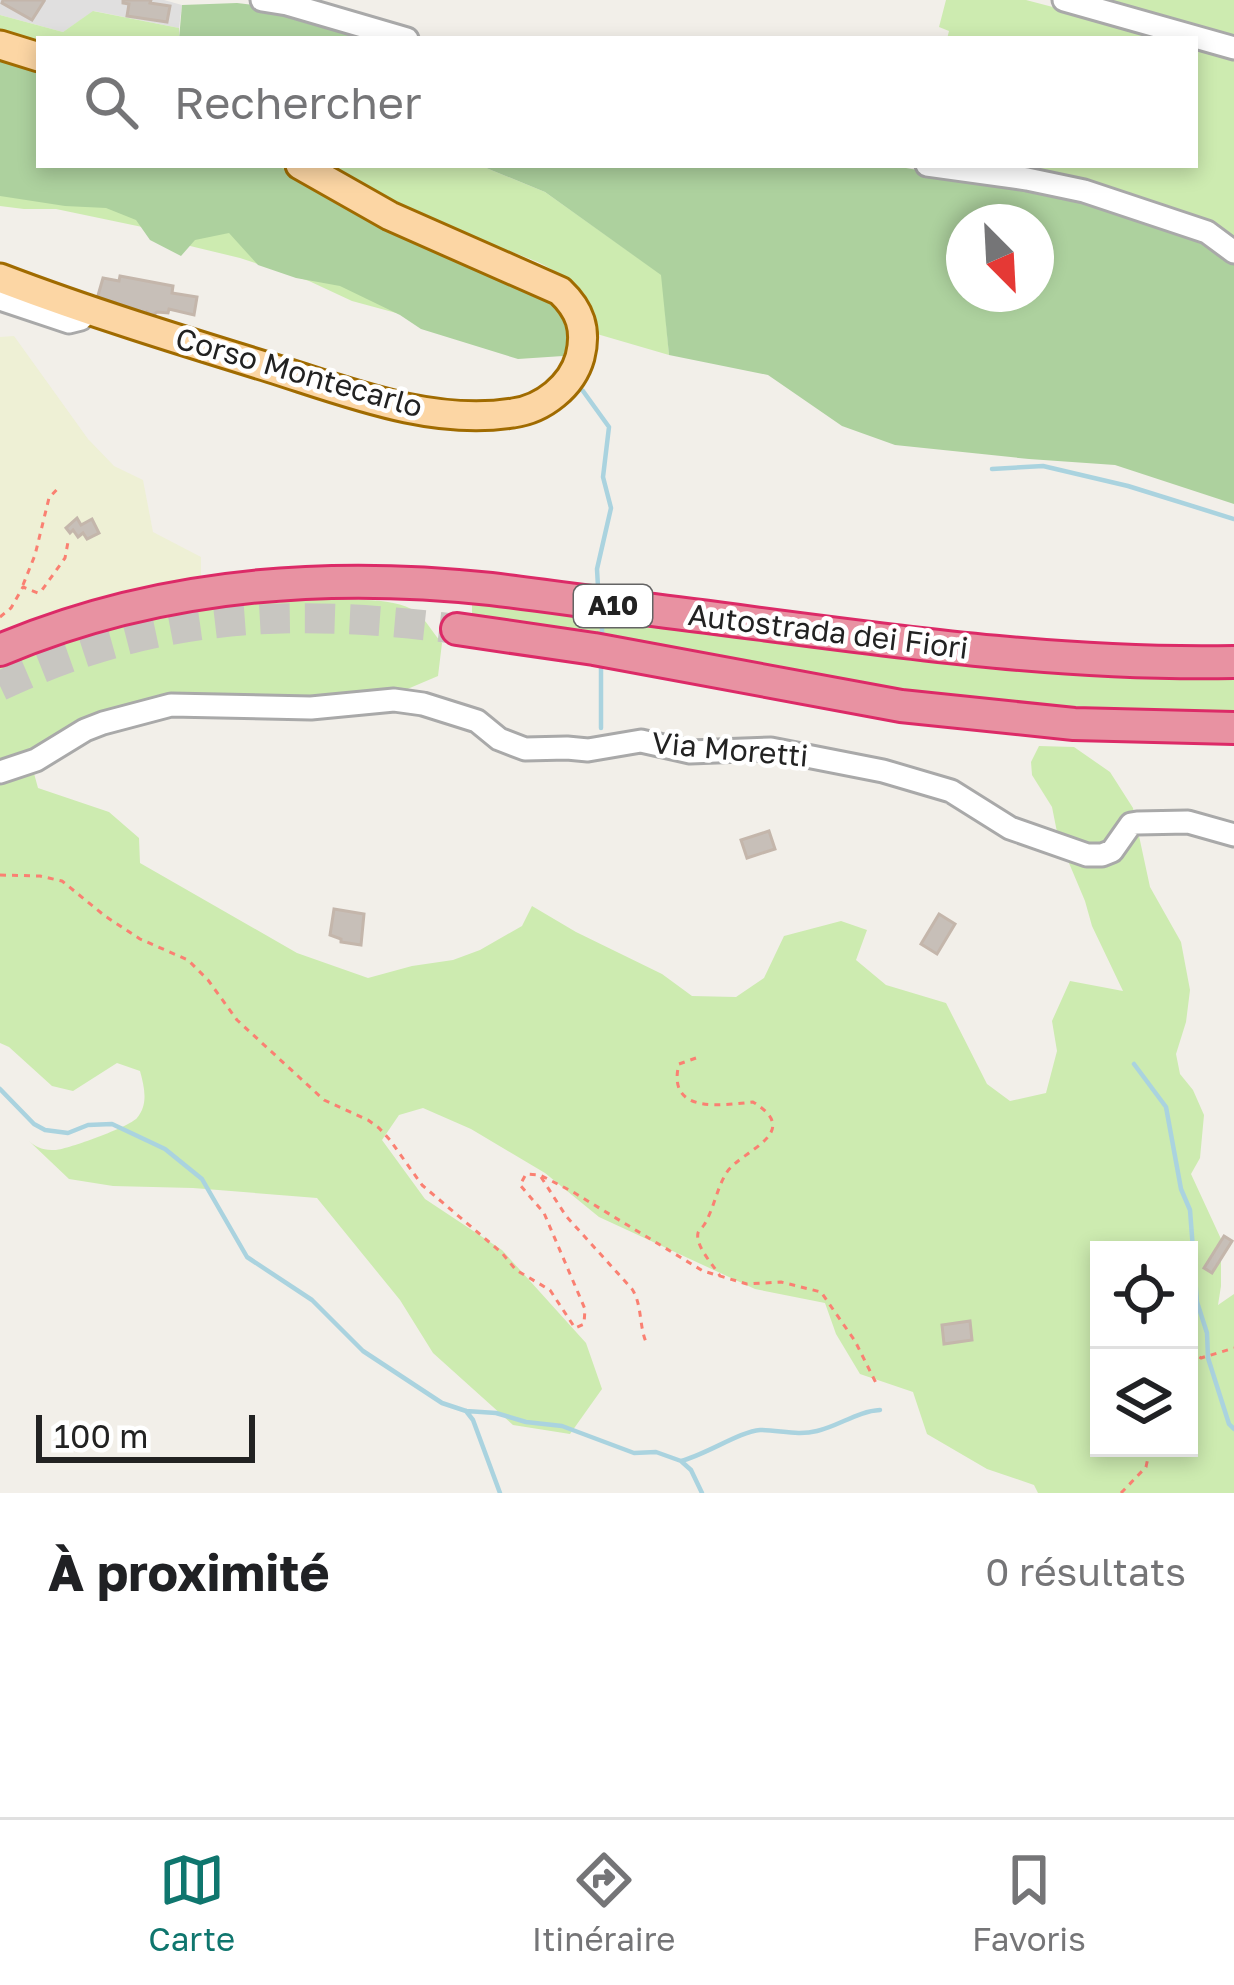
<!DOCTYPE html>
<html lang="fr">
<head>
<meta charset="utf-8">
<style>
	:root { --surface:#fff; --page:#f6f6f6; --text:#202124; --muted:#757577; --line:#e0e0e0; --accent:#0f766e }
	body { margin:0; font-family:"Golos Text",sans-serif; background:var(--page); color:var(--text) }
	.controls { position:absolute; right:36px; bottom:36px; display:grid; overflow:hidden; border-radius:0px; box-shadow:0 6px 18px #0003 }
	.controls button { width:108px; height:108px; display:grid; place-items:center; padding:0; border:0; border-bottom:3px solid var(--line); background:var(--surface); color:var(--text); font:60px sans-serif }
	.compass { position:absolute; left:946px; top:204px; width:108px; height:108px; border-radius:50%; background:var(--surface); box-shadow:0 6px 18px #0003; rotate:156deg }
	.scale { position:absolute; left:36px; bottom:30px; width:219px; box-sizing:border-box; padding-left:12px; border:6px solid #222; border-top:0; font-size:33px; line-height:42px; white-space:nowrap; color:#222; -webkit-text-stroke:9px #fff; paint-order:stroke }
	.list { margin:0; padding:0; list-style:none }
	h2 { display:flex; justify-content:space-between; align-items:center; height:156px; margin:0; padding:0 48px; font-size:51px }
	h2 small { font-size:39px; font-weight:400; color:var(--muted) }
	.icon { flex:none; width:66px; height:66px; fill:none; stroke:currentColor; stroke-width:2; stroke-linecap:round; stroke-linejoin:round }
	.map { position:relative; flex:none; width:1234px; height:1493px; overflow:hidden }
	.search { position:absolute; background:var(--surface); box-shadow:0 6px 18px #0003; left:36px; right:36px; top:36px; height:132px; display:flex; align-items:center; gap:30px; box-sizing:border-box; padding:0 42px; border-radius:0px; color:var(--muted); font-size:45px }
	.sheet { height:324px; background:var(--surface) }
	nav { display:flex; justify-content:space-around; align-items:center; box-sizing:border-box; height:168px; border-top:3px solid var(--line); background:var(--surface); font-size:33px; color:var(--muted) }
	nav a { display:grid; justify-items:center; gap:6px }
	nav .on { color:var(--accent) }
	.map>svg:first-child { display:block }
	.residential { fill:#e0dfdf }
	.farmland { fill:#eef0d5 }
	.grass { fill:#cdebb0; fill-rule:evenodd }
	.forest { fill:#add19e; fill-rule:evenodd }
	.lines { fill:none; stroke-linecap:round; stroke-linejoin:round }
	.stream { stroke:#aad3df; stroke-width:4.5 }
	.building { fill:#c7bfb8; stroke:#c4b6ab; stroke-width:3 }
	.highway-tunnel { stroke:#c8c6c1; stroke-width:30; stroke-dasharray:30 15; stroke-linecap:butt }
	.minor-casing { stroke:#a9a9a9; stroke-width:27 }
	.major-casing { stroke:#a06b00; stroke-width:33 }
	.highway-casing { stroke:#dc2a67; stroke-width:36 }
	.path { stroke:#fa8072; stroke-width:3; stroke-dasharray:6 6; stroke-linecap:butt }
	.minor { stroke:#fff; stroke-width:21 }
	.major { stroke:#fcd6a4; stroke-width:27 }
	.highway { stroke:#e892a2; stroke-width:30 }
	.labels { text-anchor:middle; stroke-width:9; stroke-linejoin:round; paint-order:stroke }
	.shield { fill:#fff; stroke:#646464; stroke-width:3 }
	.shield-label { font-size:27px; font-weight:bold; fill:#222 }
	.street-label { font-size:30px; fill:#222; stroke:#fff }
</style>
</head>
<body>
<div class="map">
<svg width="1234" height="1493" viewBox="0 0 1234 1493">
	<rect width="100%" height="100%" fill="#f2efe9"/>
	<path class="residential" d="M0,0h164l18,5 -3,23 -85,-17 -31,21 -63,-17z"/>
	<path class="farmland" d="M14,336l74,103 26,27 29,14 10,52 48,25v23l-201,61v-304z"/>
	<path class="grass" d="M946,0h80l149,39h-228l2,-8 -10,-4z
		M1093,0h141v38z
		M93,11l86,17v11h-140v5l-39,-13v-16l63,17z
		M1195,45l39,13v184l-11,-5 -6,-12 -50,-16 -187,-44h215z
		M0,55l39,110h440l66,27 117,83 7,80 -72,-21c-12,-63 -62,-74 -116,-92l-70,75 -59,-16 -43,-20 -69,-23 -54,-13 -39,-17 -91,-19h-32l-24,-3z
		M307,596c29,7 86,-2 109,16 10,7 17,22 26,31l-4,33 -47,20 -262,12 -97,58 6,22 71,24 30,26 1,25 157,90 71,25 44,-12 41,-6 27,-10 42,-24 10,-20 44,26 86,42 30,22 44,1 28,-19 20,-42 57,-15 26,9 -11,30 30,25 60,18 41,81 23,17 36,-8 11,-42 -5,-30 18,-40 53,10 -31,-65 -7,-25 -27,-64 -6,-30 -20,-32 -1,-13 8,-16 35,1 36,25 23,36 17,79 31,55 9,48 -4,32 -10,32 4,20 13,16 11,25 -4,43 -9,16 30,65v47l-3,19 16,-11v199h-196l-4,-8 -47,-16 -60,-35 -14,-42 -53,-18 -24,-40 -11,-31 -70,-14 -156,-72 -54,-44 -74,-44 -48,-21 -24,7 -17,25 43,59 77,51 84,93 16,46 -32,45 -57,-9 -80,-72 -33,-53 -83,-102 -124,-10 -80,-2 -44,-7 -40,-38c9,8 15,9 27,9 12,-1 73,-23 81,-32 12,-14 7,-32 3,-47l-23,-8 -44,28 -21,-5 -43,-39 -9,-4v-376l108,-41 30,-7 28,-1 59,-16 53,1zM1099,1250h90v198h-90z
		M472,602l156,18 606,56v39l-163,-4 -112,-12 -487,-79z"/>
	<path class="forest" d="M237,3l35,4 106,32h-199l3,-34z
		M0,58l39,12v95h238l49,29 230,110c10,16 16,34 7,52l-45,3 -97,-30 -21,-14 -60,-29 -44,-8 -38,-13 -29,-32 -34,7 -14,16 -31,-16 -14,-20 -30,-12 -41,-2 -65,-10z
		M479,165h410l187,33 128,46 30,18v242l-119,-39 -86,-6 -134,-14 -53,-19 -74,-51 -99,-20 -8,-80 -116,-83zM964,222h72v72h-72z"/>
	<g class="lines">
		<path class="stream" d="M583,391l26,36 -6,50 8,31 -14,61 1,18
			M992,469l51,-3 85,20 106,33
			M602,615v22
			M601,666v62
			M1134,1064l32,43 15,82 9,21 7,92 10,31 1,25 21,66 5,5
			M0,1089l34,35 11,6 23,3 20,-8 24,-1 53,25 37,30 45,78 65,43 51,51 79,52 24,8 30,2 30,9 36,4 72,27 22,-1 25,9 10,9 11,23
			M466,1411l7,9 27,73
			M681,1461c24,-6 60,-30 79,-31 20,0 37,6 57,1 22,-5 41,-20 63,-21"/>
	</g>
	<path class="building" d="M3,0h39l2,1 -12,19 -30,-17z
		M123,0h28l-1,3 20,3 -3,16 -40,-6 2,-12 -6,-1z
		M120,276l53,10 -1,7 25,4 -3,18 -25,-6 -1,4 -11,-1 -5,4 -5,-4 -1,2 -33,-6 2,-5 -18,-4 6,-21 16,3z
		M77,518l4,7 11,-6 7,14 -12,6 -4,-6 -5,4 -5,-7 -3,3 -4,-5z
		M769,831l6,18 -28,9 -6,-18z
		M334,909l30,5 -3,31 -20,-3v-3l-11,-4z
		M939,914l16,10 -18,30 -16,-10z
		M1224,1236l8,5 -20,32 -8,-5z
		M970,1321l2,19 -28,4 -2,-19z"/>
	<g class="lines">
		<path class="highway-tunnel" d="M0,686c156,-73 289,-78 457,-57"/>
		<g class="minor-casing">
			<path id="minor" d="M262,0l25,4 120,35
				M1064,0l170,48
				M927,165l100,14 57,12 123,41 27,20
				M0,299l69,23 12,-3 6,-8
				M0,772l36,-12 49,-30 18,-7 68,-18 140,3 83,-8 29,4 54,17 22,18 26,10 42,-1 21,2 53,-9 49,11 81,-3 112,22 68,20 59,37 77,27h15l10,-4 19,-27 6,-1 51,-1 46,13"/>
		</g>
		<g class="major-casing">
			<path id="major" d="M0,45l39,12
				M0,278c89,34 180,62 271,90 76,24 161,58 242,45 30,-4 59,-27 67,-56 7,-28 0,-47 -20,-66l-170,-75 -90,-51"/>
		</g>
		<g class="highway-casing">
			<path id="highway" d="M457,629l137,20 307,57 173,18 160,4
				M0,650c156,-66 324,-79 491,-61 52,6 103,14 154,20 195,24 391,57 589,53"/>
		</g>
		<path class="path" d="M23,585l12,-30 14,-57 11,-12
			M0,617l11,-9 12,-21 15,6 4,-3 23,-32 3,-16
			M0,875l40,1 22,5 43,35 35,23 48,21 20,20 29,40 87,80 44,20 11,8 11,12 32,45 80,68 14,17 34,20 25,38 9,-4 1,-15 -41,-96 -24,-28 6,-11 14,1 33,17 130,79 44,13 34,-2 40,10 34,49 22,44
			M696,1058l-17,6c-13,51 44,41 74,38 51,31 -11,48 -26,70 -10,15 -13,37 -23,53 -2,3 -5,5 -6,8 -3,13 16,33 22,43
			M541,1177l25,39 66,73c10,15 7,36 14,53
			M1189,1351l12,7 33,-10
			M1121,1493l25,-26 4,-19"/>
		<use href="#minor" class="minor"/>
		<use href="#major" class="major"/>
		<use href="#highway" class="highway"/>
	</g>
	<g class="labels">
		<rect class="shield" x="574" y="585" width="78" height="42" rx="9"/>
		<g class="shield-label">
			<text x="613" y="615">A10</text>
		</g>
		<g class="street-label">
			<text transform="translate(299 373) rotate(16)" y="10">Corso Montecarlo</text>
			<text transform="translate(828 632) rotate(7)" y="10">Autostrada dei Fiori</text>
			<text transform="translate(730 750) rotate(5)" y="10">Via Moretti</text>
		</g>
	</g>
</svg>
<div class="controls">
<button><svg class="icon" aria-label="locate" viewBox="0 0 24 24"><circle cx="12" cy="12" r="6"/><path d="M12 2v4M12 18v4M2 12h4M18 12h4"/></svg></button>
<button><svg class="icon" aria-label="layers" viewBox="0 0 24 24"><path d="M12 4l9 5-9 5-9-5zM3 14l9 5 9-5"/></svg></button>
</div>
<svg class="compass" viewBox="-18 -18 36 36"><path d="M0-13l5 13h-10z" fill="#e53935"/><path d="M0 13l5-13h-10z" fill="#757577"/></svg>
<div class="scale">100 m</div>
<div class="search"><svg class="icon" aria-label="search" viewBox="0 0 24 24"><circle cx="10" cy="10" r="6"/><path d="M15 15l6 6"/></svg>Rechercher</div>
</div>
<section class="sheet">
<h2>À proximité<small>0 résultats</small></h2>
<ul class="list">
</ul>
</section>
<nav>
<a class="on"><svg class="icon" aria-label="map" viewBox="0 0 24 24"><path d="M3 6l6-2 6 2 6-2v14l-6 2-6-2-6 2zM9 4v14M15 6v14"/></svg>Carte</a>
<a><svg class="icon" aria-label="directions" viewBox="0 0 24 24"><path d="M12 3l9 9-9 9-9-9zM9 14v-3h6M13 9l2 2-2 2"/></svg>Itinéraire</a>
<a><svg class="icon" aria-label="saved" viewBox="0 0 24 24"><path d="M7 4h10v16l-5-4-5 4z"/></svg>Favoris</a>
</nav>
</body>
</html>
